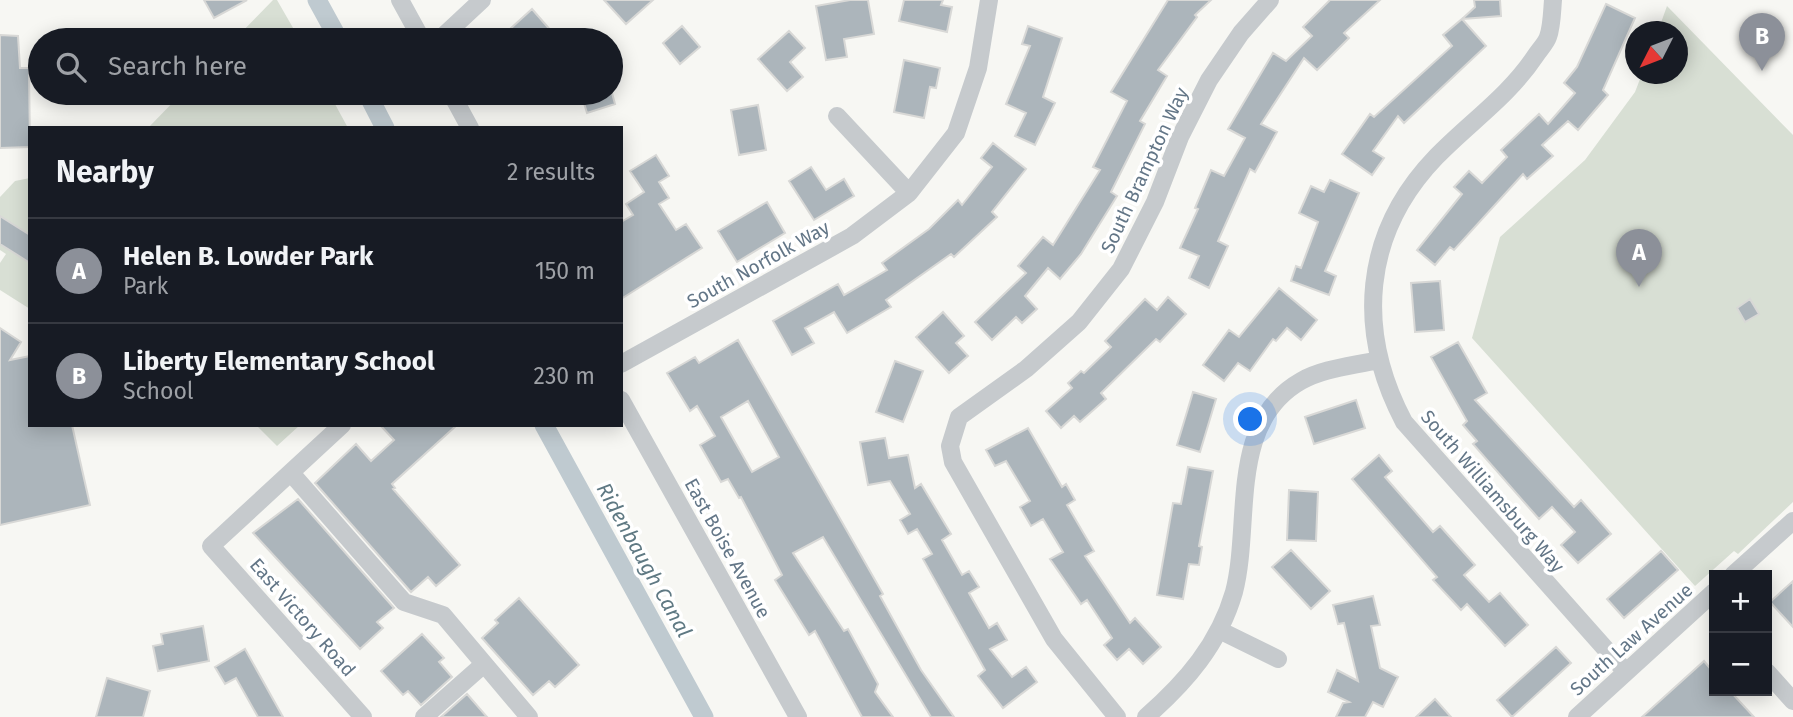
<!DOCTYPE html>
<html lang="en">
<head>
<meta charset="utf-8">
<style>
	:root { --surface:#171b24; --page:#20242c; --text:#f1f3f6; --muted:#9ea1a6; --line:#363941; --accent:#8c9099 }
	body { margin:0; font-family:"Fira Sans",sans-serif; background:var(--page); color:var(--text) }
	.controls { position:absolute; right:21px; bottom:21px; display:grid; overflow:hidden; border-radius:0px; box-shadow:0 4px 18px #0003 }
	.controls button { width:63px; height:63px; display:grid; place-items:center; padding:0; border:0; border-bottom:2px solid var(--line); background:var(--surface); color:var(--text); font:35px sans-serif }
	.compass { position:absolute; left:1625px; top:21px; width:63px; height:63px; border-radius:50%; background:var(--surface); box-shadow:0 4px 18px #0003; rotate:228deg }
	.you { position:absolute; left:1251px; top:420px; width:24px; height:24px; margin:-18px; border:5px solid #fff; border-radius:50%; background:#1a73e8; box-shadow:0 0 0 10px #1a73e833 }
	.badge { display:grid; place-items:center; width:46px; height:46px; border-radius:50%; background:var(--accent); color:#fff; font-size:23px; font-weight:700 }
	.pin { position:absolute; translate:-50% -58px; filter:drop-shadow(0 2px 4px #0008) }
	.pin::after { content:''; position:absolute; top:37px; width:24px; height:21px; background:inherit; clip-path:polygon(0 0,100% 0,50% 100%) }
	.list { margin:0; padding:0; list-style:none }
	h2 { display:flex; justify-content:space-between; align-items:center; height:91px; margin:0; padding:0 28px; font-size:30px }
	h2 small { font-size:23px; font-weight:400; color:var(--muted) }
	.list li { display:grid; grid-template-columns:46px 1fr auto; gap:21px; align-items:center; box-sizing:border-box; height:105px; padding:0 28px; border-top:2px solid var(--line) }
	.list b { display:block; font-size:26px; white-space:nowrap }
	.list p { margin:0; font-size:23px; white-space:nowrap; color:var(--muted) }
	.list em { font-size:23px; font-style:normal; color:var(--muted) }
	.icon { flex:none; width:38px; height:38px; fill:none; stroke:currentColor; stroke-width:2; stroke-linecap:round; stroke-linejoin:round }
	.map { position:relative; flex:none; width:1793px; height:717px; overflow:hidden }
	.search { position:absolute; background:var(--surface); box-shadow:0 4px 18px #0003; left:28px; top:28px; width:595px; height:77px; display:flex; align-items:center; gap:18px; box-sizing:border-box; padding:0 24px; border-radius:38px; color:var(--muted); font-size:26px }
	.panel { position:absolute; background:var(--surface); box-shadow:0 4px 18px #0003; left:28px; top:126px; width:595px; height:301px; border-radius:0px }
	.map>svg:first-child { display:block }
	.green { fill:#d8dfd4 }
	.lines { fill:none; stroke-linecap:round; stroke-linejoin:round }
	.canal { stroke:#bfcad0; stroke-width:19 }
	.building { fill:#acb5bb; stroke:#d8d8d6; stroke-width:2; fill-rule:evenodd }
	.minor { stroke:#c6cacd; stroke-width:18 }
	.labels { text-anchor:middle; stroke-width:7; stroke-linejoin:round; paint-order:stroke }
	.street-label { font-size:19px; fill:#637687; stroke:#fff }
	.water-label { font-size:21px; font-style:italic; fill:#5f7983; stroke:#fff }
</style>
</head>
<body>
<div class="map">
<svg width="1793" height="717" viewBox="0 0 1793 717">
	<rect width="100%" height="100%" fill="#f7f7f3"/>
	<path class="green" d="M273,0h4l23,40h-66z
		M1667,6l126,129v367l-55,52 -4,-3 -39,35 -223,-248 28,-101 85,-77 50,-68 7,-18h36v-42l-20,-1z
		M182,93h147l19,35h-200z
		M30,178v131l-30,-19v-27l6,-9 -6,-4v-53l15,-16z
		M256,425h44l-23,21z"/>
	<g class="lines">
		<path class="canal" d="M317,0l22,40
			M367,93l18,35
			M544,425l160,292"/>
	</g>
	<path class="building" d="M204,0h43l-33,18z
		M604,0h49l-27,24z
		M850,0h18l6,34 -30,5 3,18 -21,3 -10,-54z
		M904,0h39l-2,5 11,2 -5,25 -48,-11z
		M1168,0h43l-16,15 2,2 -39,53 9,6 -27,45 5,3 -34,68 6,4 -36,58 -21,25 -12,-11 -23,28 12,13 -15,14 -6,-6 -24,23 -17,-18 51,-49 -8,-7 25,-29 10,8 47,-75 -7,-3 34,-66 -16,-9z
		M1330,0h50l-36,33 5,5 -32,32 -13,-12 -43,66 16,8 -22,40 -5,-3 -32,72 10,5 -19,42 -20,-10 10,-22 -19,-8 18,-39 -3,-1 16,-38 13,6 21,-38 -17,-9 45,-76 13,8 26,-25 -9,-9z
		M1474,0h26l1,16 -39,3 13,-12z
		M1606,4l29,14 -32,72 5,5 -30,35 -10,-9 -26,24 11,11 -26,23 -4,-5 -69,76 -4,-3 -15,18 -18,-15 45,-56 -8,-7 15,-16 13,12 25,-26 -6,-7 38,-36 9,10 27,-31 -11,-10 13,-16z
		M532,9l20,23 -9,8h-45z
		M1462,19l24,27 -82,77 -6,-7 -25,35 11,7 -12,17 -30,-21 28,-40 4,3 78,-71 -9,-11z
		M682,26l18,21 -20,17 -17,-21z
		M1028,26l34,12 -19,59 12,6 -20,42 -20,-9 11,-23 -20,-9 24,-58 -8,-2z
		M789,31l16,17 -15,14 13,15 -16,14 -29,-32z
		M0,35l18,1 2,32h9l1,79 -30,1z
		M904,60l36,8 -4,20 -6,-1 -6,31 -30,-6z
		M581,93h31l3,11 -28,9z
		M758,105l8,45 -27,5 -8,-45z
		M993,143l33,26 -34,43 5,5 -43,40 -3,-3 -65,46 5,7 -44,26 -13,-21 -29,16 9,15 -22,12 -19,-34 65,-37 6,11 43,-25 -5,-7 47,-34 29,-29 4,5 30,-38 -11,-9z
		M656,155l13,21 -10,6 10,16 -10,6 17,26 10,-6 16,24 -81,51v-77l12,-7 -7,-11 18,-12 -14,-21z
		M811,167l15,23 18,-11 10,17 -40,24 -25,-39z
		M1330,180l29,13 -34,78 11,5 -7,19 -38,-14 5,-15 5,2 17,-46 -19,-9 12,-27 13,6z
		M767,202l18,31 -48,29 -19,-31z
		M0,216l30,19v28l-30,-19z
		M1642,240l4,16 -16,4 -3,-16z
		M1440,281l4,49 -29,2 -4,-49z
		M1279,288l38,32 -16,20 -14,-12 -11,13 -3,-2 -23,32 -12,-8 -14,18 -21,-16 26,-35 10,7z
		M1168,297l18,17 -26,28 -4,-3 -55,54 5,6 -26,23 -6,-6 -13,12 -15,-17 26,-23 -4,-5 13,-12 3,2 27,-26 -6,-6 40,-42 12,11z
		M1750,299l9,15 -14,8 -8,-14z
		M943,312l21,24 -8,7 12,13 -19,17 -33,-36z
		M0,328l21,14 -11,18 20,-4v69h42l18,80 -90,20z
		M738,340l145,254 -3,2 41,74 33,47h-23l-108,-180 -30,16 51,78 4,-2 30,55 -3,8 18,25h-31l-47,-86 -6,4 -34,-55 7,-5 -41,-78 -2,1 -11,-19 -7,3 -21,-37 15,-9 -18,-30 -7,5 -23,-38 28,-16 4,6zM748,401l31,56 -27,15 -31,-55z
		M1458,342l29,51 -12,7 99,107 7,-7 30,34 -33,29 -17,-18 14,-13 -23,-25 -13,12 -66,-75 4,-3 -14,-16 4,-4 -36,-64z
		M895,361l28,10 -20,51 -27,-10z
		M1193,392l23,7 -16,53 -23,-7z
		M1356,400l9,28 -51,16 -9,-27z
		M380,425h77l-65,59 3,4 -2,1 67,76 -24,21 -8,-9 -17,15 -96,-109 41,-39 15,17 23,-21z
		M1028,428l34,59 4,-3 9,16 -8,5 27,46 -9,5 45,67 5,-5 26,29 -18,17 -14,-15 -12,11 -13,-15 8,-7 -25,-38 -6,4 -31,-45 13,-7 -20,-33 -12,7 -11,-19 10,-6 -24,-40 -11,5 -9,-16z
		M885,438l4,20 19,-3 7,33 6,-4 30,50 -9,6 20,35 7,-4 10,16 -10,6 20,35 8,-5 10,17 -17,9 22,28 14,-10 11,15 -34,26 -25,-32 7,-6 -62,-111 9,-5 -15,-25 -9,5 -8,-14 10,-6 -20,-33 -22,4 -8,-43z
		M1379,455l13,16 -7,6 48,55 7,-6 35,39 -11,10 25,27 11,-9 28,32 -23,21 -38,-42 -6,6 -28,-30 4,-3 -85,-98z
		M1188,467l25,4 -14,75 3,1 -3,18 -10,-1 -6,35 -26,-4 16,-92 8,1z
		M1289,490l29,2 -2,49 -29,-1z
		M298,499l96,109 -17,14 6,6 -23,21 -107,-116z
		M1291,550l39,41 -19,18 -39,-42z
		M1661,551l17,19 -54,48 -17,-19z
		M1793,581v46l-23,-25z
		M1373,596l7,29 -9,1 9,42 18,9 -15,30 -10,-5 -8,15h-29l7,-14 6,-1 -21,-10 9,-22 21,11 -14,-58 -6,1 -5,-19z
		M519,598l60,67 -24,22 -6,-6 -16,14 -51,-57 16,-15 -3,-3z
		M203,626l6,35 -51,10 -5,-25 10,-2 -2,-10z
		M422,634l22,24 -5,4 13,15 -31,28 -13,-14 -5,4 -22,-24z
		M1556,647l15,16 -59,54 -15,-17z
		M245,649l38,68h-25l-22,-39 -11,6 -10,-17z
		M1704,661l10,12v18h16l24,26h-112z
		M107,678l43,13 -7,26h-47z
		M467,694l20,23h-46z
		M1435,699l16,18h-35z"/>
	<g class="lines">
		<path class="minor" d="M400,0l22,40
			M1553,0c-1,11 -1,26 -5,37 -2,6 -8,12 -12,18 -28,42 -65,66 -100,102 -74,77 -80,174 -32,265l222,250
			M439,40l43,-40
			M451,93l19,35
			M837,116l72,77
			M621,364l231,-128 57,-43 47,-60 22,-65 11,-68
			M621,400l177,317
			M342,425l-131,121 152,171
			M291,473l113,129 39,13 86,102
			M1733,575l60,-54
			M1219,630l59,29
			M1767,672l26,29
			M424,717l60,-53
			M1117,717l-63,-78 -101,-177 -3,-16 9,-29 67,-48 53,-47 42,-53 34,-67 25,-65 29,-57 32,-47 29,-33
			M1146,717c40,-35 73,-73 88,-125 18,-69 -7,-169 67,-211 23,-13 52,-15 77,-21
			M1577,717l137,-125"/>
	</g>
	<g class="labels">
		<g class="street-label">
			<text transform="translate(1144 170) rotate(-65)" y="7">South Brampton Way</text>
			<text transform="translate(758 264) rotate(-29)" y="7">South Norfolk Way</text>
			<text transform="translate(1493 491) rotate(49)" y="7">South Williamsburg Way</text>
			<text transform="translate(728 548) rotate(61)" y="7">East Boise Avenue</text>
			<text transform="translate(303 617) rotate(49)" y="7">East Victory Road</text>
			<text transform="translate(1631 639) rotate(-42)" y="7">South Law Avenue</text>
		</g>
		<g class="water-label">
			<text transform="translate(644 560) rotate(61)" y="7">Ridenbaugh Canal</text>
		</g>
	</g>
</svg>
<div class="controls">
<button>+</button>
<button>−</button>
</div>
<svg class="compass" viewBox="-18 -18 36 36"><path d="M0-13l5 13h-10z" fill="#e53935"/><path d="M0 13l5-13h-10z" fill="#9ea1a6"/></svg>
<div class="you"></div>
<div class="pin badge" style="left:1639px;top:287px">A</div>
<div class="pin badge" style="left:1762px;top:71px">B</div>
<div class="search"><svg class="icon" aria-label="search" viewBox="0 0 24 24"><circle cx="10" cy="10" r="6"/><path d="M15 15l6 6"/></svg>Search here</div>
<section class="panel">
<h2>Nearby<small>2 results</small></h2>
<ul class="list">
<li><span class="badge">A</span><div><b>Helen B. Lowder Park</b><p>Park</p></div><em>150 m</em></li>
<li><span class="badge">B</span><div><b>Liberty Elementary School</b><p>School</p></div><em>230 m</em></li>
</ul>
</section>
</div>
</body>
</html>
